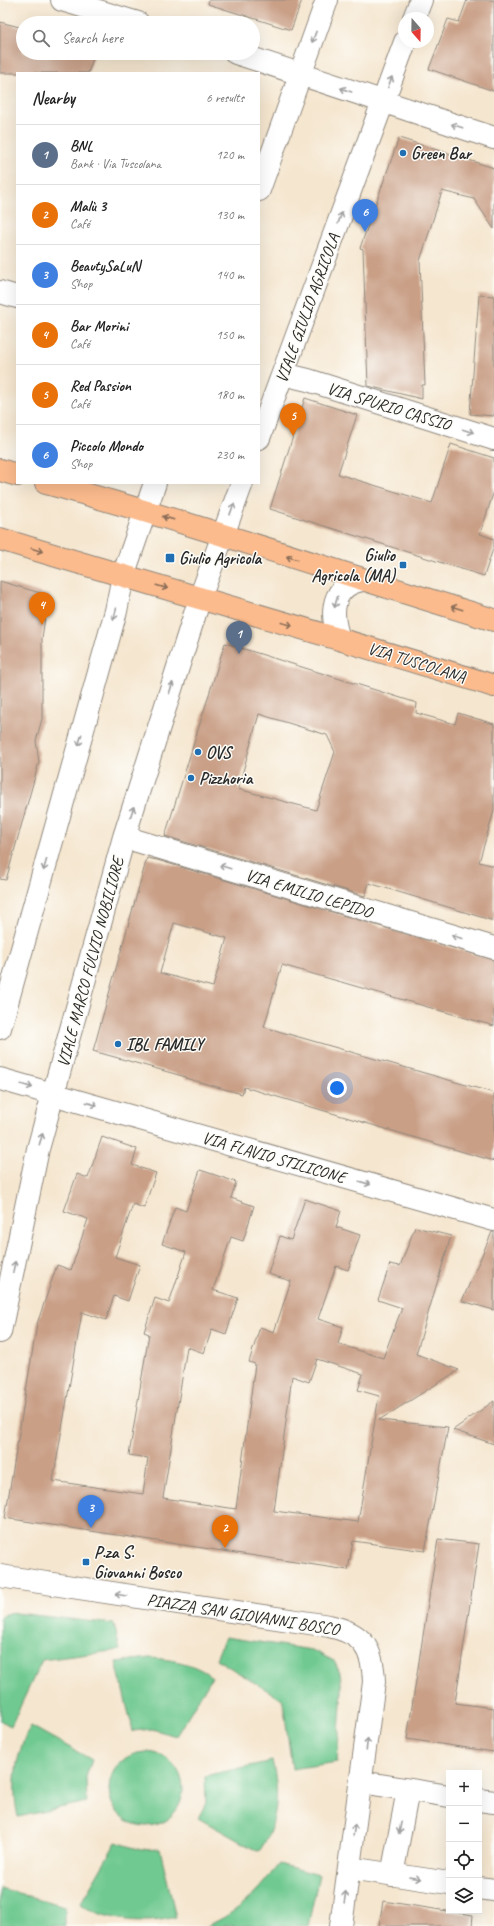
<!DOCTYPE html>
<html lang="en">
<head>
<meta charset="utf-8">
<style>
	:root { --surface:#fff; --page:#f6f6f6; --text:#222; --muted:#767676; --line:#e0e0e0; --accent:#1f6fb2 }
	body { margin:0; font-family:Caveat,sans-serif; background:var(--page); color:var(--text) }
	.controls { position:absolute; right:12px; bottom:12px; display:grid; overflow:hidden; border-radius:0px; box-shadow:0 4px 16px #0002 }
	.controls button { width:36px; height:36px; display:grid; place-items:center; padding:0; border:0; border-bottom:1px solid var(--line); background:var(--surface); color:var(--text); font:20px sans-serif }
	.compass { position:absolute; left:398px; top:12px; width:36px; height:36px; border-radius:50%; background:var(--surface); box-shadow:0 4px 16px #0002; rotate:160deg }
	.you { position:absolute; left:337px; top:1088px; width:14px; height:14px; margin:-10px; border:3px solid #fff; border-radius:50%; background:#1a73e8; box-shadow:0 0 0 6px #1a73e833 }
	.badge { display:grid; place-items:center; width:26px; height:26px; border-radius:50%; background:var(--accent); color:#fff; font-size:13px; font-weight:700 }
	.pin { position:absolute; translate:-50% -33px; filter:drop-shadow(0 1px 2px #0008) }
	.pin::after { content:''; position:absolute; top:21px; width:14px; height:12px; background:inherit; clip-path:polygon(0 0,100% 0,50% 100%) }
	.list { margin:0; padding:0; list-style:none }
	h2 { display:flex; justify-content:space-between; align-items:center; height:52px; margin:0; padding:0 16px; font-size:17px }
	h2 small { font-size:13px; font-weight:400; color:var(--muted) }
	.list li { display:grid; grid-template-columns:26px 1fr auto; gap:12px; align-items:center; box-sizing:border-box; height:60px; padding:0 16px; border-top:1px solid var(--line) }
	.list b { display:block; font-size:15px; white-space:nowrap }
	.list p { margin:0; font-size:13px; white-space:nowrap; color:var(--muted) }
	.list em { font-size:13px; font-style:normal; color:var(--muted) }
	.icon { flex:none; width:22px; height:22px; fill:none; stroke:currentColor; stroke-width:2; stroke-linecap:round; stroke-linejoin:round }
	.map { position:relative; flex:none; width:494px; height:1926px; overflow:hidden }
	.search { position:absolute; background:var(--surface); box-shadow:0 4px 16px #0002; left:16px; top:16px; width:244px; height:44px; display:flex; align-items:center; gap:10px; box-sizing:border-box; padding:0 14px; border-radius:22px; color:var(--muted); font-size:15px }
	.panel { position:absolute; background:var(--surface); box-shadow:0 4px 16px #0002; left:16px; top:72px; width:244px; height:412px; border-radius:0px }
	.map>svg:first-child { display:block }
	.green { fill:#70c990; stroke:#4e7a5e }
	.building { fill:#c99f86; fill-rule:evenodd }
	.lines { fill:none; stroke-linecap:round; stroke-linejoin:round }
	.minor-casing { stroke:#90887d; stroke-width:24 }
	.major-casing { stroke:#90887d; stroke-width:24 }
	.minor { stroke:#fff; stroke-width:22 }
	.major { stroke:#fbbb8d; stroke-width:22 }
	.oneway { stroke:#a0a0a0 }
	.oneway2 { stroke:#896c57 }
	.poi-dot { fill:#1f6fb2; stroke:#fdfcf7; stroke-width:1.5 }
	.labels { text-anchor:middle; stroke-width:3; stroke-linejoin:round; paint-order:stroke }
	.poi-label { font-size:17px; font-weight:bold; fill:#2b2b2b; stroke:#fdfcf7; text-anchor:start }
	.street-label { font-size:17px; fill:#2b2b2b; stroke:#fdfcf7 }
</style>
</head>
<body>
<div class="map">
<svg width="494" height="1926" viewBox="0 0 494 1926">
	<rect width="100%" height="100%" fill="#fdfcf7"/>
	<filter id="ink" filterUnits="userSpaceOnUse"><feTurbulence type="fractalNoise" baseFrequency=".025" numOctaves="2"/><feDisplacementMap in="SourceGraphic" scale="8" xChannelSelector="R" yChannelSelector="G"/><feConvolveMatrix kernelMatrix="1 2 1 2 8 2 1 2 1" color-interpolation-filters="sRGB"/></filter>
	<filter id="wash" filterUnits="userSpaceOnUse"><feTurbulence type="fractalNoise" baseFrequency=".012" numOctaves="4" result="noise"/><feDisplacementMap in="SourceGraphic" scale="16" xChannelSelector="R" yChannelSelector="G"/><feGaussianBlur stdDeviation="0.9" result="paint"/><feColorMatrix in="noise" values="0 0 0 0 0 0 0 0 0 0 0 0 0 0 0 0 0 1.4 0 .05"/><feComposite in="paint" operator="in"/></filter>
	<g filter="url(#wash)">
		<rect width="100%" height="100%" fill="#f5e6cf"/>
		<path class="green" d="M16,1613l98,11 6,26 -78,10 -31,66 -11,-5v-103l6,-4z
			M225,1637l87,13 22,11 6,12 2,17 -5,72 -45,7 -9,-69 -67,-41z
			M149,1658c21,1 46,5 63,19l-36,59 -24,-7 -19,2 -17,-69z
			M31,1726l61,34 -6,17 1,25 -69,15c-7,-31 -3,-63 13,-91z
			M109 1789a37 37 0 1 1 74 0a37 37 0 1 1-74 0Z
			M272,1761c8,29 6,63 -12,89l-3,1 -59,-33 8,-15 -1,-27z
			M116,1842l25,8 19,-1 16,68c-29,8 -71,4 -96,-13z
			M279,1864l40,11 -11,51h-101c35,-16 48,-32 72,-62z
			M0,1888l65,18v20h-65z"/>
		<g id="blocks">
			<path class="building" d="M209,0h93l-11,30 -83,-26z
				M467,0h27v91l-65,-22 19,-50 11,3z
				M0,22l23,6v25h72l-7,20h-88z
				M399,138l95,30v61l-20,-30 -32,-8 -22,70 5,124h-3v14l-54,-13 -5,-137 -3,-1z
				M479,295l15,1v120l-24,-2z
				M305,398l52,17 -19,59 94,29 19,-59 43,14v33l-14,43 14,5v7l-10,30 -214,-67z
				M0,581l50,15 -5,21 -3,22v80l-6,22 3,21 -33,118 -6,-1z
				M225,643l192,60 -1,10 39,11 3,-11 36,11v87l-15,51 15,4v55l-125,-38 -4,13 -200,-60zM259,714l68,21 8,17 -19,58 -78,-21z
				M147,858l10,2 337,100v66l-212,-61 -18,62 230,66v68l-250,-74 -2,7 -57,-16 1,-1 -93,-26zM174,923l53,15 -14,49 -53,-14z
				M102,1137l35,12 -5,16 24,8 -12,35 -11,-4 -18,53 25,8 -12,36 -14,-5 -8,24 -24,-8 -29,169 90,13 5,-36 -19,-3 20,-121 -5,-2 11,-34 14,5 17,-51 -24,-8 13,-37 11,4 14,-41 36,12 -5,16 23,8 -11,35 -12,-4 -18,53 25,8 -12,36 -14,-5 -8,24 -17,-6 -24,151 73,11 19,-145 -6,-2 11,-35 14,5 17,-51 -23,-7 12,-38 11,4 14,-41 36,12 -5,16 24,8 -12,35 -12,-4 -18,53 25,8 -5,17 45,14 19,-50 -24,-8 12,-36 10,2 15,-39 36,9 -35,118 43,16 -80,50 69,7 -23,124 -72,-10 -5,29 -343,-52 32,-194 20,-59 14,5 17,-51 -24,-8 13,-37 11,4zM317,1359l46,15 -5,16 21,6 -21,126 -84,-11 18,-135 17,6z
				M492,1232h2v78l-32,-9z
				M494,1401v43l-41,-14z
				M438,1539l41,5 -24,159 39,5v44l-87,-13z
				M383,1901l90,14 -1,11h-93z"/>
		</g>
	</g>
	<g filter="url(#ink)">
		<use href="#blocks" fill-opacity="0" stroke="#90887d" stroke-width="1"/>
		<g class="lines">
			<g class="minor-casing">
				<path id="minor" d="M62,0l76,23
					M414,18l7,-18
					M236,53l258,85
					M259,190l68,-190
					M0,292l17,5
					M283,374l25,6 186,59
					M259,438l146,-396
					M339,638c-9,-25 -8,-53 24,-58
					M124,837l370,111
					M0,1028l116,-417 7,-35 32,-93
					M0,1079l494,141
					M0,1332l38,-183 86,-312 76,-239 42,-115
					M0,1576l329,50c34,7 44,23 45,56l-33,244
					M361,1782l88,14
					M479,1800l15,2
					M349,1868l100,15
					M392,1875l16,-85
					M479,1888l15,2"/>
			</g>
			<g class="major-casing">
				<path id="major" d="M0,470l17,5
					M46,483c151,41 299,92 448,137
					M0,539c165,50 330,96 494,147"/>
			</g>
			<use href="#minor" class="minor"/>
			<use href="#major" class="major"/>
		</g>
		<defs><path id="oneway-shaft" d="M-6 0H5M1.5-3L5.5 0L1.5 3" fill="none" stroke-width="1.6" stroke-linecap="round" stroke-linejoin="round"/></defs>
		<g class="oneway">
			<use href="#oneway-shaft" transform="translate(314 37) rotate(110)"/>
			<use href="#oneway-shaft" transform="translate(390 82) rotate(-69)"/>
			<use href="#oneway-shaft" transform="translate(346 90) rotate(-161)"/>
			<use href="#oneway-shaft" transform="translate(457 126) rotate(-162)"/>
			<use href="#oneway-shaft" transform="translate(340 218) rotate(-70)"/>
			<use href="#oneway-shaft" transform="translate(468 431) rotate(17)"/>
			<use href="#oneway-shaft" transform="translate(232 509) rotate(-70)"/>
			<use href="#oneway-shaft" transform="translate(336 602) rotate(106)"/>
			<use href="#oneway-shaft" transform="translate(115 614) rotate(104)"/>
			<use href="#oneway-shaft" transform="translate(171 688) rotate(-72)"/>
			<use href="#oneway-shaft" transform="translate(80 740) rotate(106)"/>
			<use href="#oneway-shaft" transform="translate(132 812) rotate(-72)"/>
			<use href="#oneway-shaft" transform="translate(45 865) rotate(106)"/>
			<use href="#oneway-shaft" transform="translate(225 867) rotate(-163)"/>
			<use href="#oneway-shaft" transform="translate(457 937) rotate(-163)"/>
			<use href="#oneway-shaft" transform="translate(27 1086) rotate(16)"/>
			<use href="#oneway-shaft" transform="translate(92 1104) rotate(16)"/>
			<use href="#oneway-shaft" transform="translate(41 1139) rotate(-73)"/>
			<use href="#oneway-shaft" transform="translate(365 1183) rotate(16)"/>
			<use href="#oneway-shaft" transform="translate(14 1267) rotate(-78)"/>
			<use href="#oneway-shaft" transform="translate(121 1595) rotate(-171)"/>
			<use href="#oneway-shaft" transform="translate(367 1744) rotate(-83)"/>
			<use href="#oneway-shaft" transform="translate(400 1828) rotate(101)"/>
			<use href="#oneway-shaft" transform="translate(354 1830) rotate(-82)"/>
			<use href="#oneway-shaft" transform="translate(415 1878) rotate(8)"/>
			<use href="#oneway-shaft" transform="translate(345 1897) rotate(-82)"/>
		</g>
		<g class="oneway2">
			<use href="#oneway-shaft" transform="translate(168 518) rotate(-164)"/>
			<use href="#oneway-shaft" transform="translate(37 550) rotate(17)"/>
			<use href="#oneway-shaft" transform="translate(292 558) rotate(-163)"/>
			<use href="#oneway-shaft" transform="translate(162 587) rotate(16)"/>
			<use href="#oneway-shaft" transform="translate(457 608) rotate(-163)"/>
			<use href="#oneway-shaft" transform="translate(287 624) rotate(15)"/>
		</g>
	</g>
	<g class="poi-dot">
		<circle cx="403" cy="153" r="4"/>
		<rect x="165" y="553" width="10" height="10" rx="2"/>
		<rect x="399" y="561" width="8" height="8" rx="2"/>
		<circle cx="198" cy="752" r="4"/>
		<circle cx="191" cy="778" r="4"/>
		<circle cx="118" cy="1044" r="4"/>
		<rect x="82" y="1558" width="8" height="8" rx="2"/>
	</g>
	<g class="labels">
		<g class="poi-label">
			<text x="411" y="159">Green Bar</text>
			<text x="395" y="561" text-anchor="end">Giulio<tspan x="395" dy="20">Agricola (MA)</tspan></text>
			<text x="179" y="564">Giulio Agricola</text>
			<text x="206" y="758">OVS</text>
			<text x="199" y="784">Pizzhoria</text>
			<text x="126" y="1050">IBL FAMILY</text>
			<text x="94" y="1558">P.za S.<tspan x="94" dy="20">Giovanni Bosco</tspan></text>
		</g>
		<g class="street-label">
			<text transform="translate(307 308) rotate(-70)" y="6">VIALE GIULIO AGRICOLA</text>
			<text transform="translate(389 406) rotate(17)" y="6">VIA SPURIO CASSIO</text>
			<text transform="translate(417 662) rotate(17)" y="6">VIA TUSCOLANA</text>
			<text transform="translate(309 893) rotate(17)" y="6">VIA EMILIO LEPIDO</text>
			<text transform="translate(90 962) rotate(-75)" y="6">VIALE MARCO FULVIO NOBILIORE</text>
			<text transform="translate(274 1157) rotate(16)" y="6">VIA FLAVIO STILICONE</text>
			<text transform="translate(243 1614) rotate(9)" y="6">PIAZZA SAN GIOVANNI BOSCO</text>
		</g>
	</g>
</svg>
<div class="controls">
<button>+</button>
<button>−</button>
<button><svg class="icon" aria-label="locate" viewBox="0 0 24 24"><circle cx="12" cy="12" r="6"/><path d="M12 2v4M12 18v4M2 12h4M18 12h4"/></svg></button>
<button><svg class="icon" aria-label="layers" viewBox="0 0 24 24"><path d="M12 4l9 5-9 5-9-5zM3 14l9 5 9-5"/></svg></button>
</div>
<svg class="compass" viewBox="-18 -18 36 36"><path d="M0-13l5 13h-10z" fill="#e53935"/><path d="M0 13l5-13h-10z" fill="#767676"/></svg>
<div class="you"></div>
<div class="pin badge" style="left:239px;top:654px;background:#5c6f8a">1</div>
<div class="pin badge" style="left:225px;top:1548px;background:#e8710a">2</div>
<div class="pin badge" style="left:91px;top:1528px;background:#3f7fe0">3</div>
<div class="pin badge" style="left:42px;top:625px;background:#e8710a">4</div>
<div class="pin badge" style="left:293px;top:436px;background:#e8710a">5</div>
<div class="pin badge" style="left:365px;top:232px;background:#3f7fe0">6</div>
<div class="search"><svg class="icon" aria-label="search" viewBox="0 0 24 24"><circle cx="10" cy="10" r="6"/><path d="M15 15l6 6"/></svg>Search here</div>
<section class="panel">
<h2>Nearby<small>6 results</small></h2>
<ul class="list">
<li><span class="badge" style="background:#5c6f8a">1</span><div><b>BNL</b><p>Bank · Via Tuscolana</p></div><em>120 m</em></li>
<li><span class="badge" style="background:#e8710a">2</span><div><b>Malù 3</b><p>Café</p></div><em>130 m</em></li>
<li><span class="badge" style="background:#3f7fe0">3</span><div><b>BeautySaLuN</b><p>Shop</p></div><em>140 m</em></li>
<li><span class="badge" style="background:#e8710a">4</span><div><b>Bar Morini</b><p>Café</p></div><em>150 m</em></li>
<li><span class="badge" style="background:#e8710a">5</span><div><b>Red Passion</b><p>Café</p></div><em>180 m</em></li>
<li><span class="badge" style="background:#3f7fe0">6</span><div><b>Piccolo Mondo</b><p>Shop</p></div><em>230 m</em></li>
</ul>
</section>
</div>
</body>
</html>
